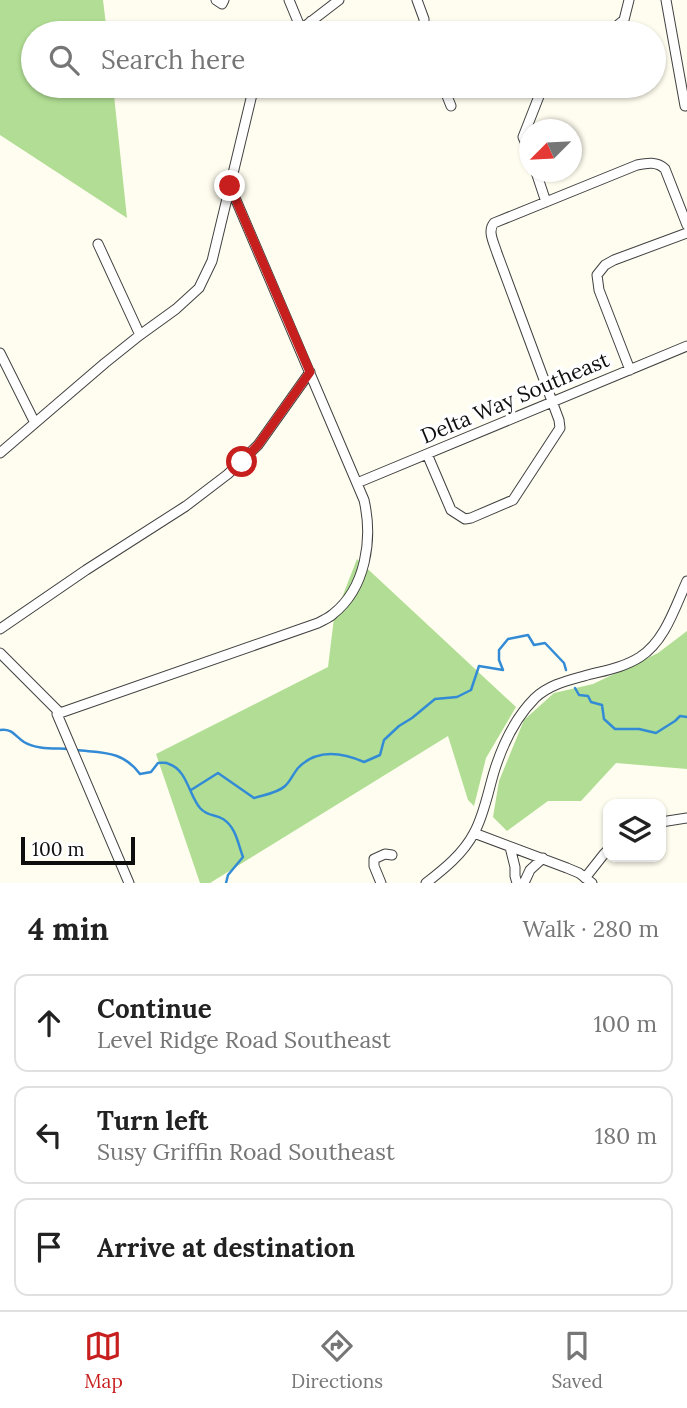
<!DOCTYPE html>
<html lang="en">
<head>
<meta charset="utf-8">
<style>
	:root { --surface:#fff; --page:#f6f6f6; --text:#222; --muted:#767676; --line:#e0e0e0; --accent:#c71f1d }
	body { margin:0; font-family:Lora,serif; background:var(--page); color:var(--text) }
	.controls { position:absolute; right:21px; bottom:21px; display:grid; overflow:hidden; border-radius:14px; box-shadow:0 2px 5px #0004 }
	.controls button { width:63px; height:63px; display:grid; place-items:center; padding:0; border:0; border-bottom:2px solid var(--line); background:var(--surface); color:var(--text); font:35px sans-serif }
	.compass { position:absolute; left:519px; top:119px; width:63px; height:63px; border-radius:50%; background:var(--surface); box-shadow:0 2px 5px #0004; rotate:246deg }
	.scale { position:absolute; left:21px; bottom:18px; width:114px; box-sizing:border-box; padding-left:7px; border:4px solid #0e0e0e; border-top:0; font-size:19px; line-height:24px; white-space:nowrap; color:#0e0e0e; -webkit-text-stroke:5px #fff; paint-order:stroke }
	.stop { position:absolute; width:21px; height:21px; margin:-16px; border:5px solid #c71f1d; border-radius:50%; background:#fff }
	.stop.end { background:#c71f1d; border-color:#fff; box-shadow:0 2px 7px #0008 }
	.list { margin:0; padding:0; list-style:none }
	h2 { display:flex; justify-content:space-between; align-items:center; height:91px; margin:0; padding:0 28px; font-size:30px }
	h2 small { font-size:23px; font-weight:400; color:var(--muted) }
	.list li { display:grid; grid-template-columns:46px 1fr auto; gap:21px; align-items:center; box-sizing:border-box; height:98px; margin:0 14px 14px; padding:0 14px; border:2px solid var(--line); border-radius:14px }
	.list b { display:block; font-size:26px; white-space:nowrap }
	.list p { margin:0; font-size:23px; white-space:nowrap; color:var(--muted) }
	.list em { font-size:23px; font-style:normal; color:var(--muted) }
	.icon { flex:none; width:38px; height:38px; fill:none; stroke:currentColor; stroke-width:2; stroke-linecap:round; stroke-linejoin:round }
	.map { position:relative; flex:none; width:687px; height:883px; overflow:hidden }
	.search { position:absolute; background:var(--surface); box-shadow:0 2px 5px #0004; left:21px; right:21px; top:21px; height:77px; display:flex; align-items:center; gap:18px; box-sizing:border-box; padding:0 24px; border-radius:38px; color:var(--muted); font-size:26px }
	.sheet { height:427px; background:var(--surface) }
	nav { display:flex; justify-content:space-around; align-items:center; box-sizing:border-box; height:98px; border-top:2px solid var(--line); background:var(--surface); font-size:19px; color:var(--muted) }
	nav a { display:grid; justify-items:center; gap:4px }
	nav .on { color:var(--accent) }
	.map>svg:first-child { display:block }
	.forest { fill:#b1de94 }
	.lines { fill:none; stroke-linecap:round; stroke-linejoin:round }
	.stream { stroke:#338bd6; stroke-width:2.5 }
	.minor-casing { stroke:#414141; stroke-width:11 }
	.minor { stroke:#fff; stroke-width:9 }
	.route { stroke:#c71f1d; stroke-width:9 }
	.labels { text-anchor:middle; stroke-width:7; stroke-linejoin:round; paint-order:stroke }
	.street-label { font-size:21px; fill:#0e0e0e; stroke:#fff }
</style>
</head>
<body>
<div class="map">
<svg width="687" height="883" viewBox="0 0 687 883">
	<rect width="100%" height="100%" fill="#fffdef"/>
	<path class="forest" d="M0,0h103l4,33h-74v53h80l14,132 -127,-83z
		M357,559l159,148 -30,51 -12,48 -6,-6 -20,-64 -238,147h-10l-44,-129 172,-87 6,-49z
		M687,631v138l-71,-6 -35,38h-33l-41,30 -14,-14 6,-36 25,-61 30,-27 39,-9 65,-31z"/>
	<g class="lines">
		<path class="stream" d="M575,688l4,7 9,1 3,6 11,3 2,14 11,10h24l17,4 19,-12 5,-5 7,1
			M0,730c12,-2 15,6 24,12 13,8 31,6 45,7
			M76,750c26,3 46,0 64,24l11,-2 7,-9c4,0 8,-1 11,1 18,6 20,31 31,44 8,9 15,6 23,11 13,8 15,25 20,38l-15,18 -2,8
			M191,790l27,-17 36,25c9,-3 24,-5 31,-12 5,-4 8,-12 13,-18 18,-19 43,-16 66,-6l16,-7 4,-15 15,-14 13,-8 23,-19 22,-2 14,-7 8,-24 24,4 -4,-10v-10l9,-11 20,-4 6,10 11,-2 19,20 2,7"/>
		<g class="minor-casing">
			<path id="minor" d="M216,0l6,4 2,-4
				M289,0l12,29
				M417,0l7,19v14
				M666,0l19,106
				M311,21l6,12
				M296,33l43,-33
				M608,33l16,-13 5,-20
				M411,86c7,12 20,4 31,0
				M443,86l8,20
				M530,153l-7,-16 20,-51
				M536,172l10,30
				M98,244l42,91
				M0,353l35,70
				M630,370l-31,-80 -2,-15 8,-10 9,-5 73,-27
				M0,453l105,-90 35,-28 36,-26 23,-21 13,-27 42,-175
				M427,454l24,56 14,9 6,-1 42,-18 47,-72 -1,-8 -62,-167c-3,-10 -10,-22 -3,-30l143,-58c10,-2 20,-4 28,4l22,56
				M357,483l330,-137
				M0,629l86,-59 100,-64 42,-32 30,-29 52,-73
				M0,653l60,60 -3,1 72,169
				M60,713l258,-90c5,-3 11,-5 15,-9 33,-26 40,-75 31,-114l-134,-314
				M661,822l26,-4
				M474,833l93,35 12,5 13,10
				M510,847l5,20v9l2,7
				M585,878l19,-24 4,-4
				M381,883l-7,-17v-7l11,-5 7,1
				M426,883c18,-14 37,-29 48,-50 10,-18 14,-41 20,-61 8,-26 22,-55 41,-74 14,-13 31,-17 49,-22 18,-5 39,-8 56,-19 25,-16 35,-50 47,-76
				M524,883l6,-13 13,-12"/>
		</g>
		<use href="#minor" class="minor"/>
	</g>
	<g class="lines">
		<path class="route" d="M230,186l80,186 -52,73 -16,17"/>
	</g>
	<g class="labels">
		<g class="street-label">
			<text transform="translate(515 398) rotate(-23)" y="7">Delta Way Southeast</text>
		</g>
	</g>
</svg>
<div class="controls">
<button><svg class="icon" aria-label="layers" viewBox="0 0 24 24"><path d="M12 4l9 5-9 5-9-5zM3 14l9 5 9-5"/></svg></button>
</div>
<svg class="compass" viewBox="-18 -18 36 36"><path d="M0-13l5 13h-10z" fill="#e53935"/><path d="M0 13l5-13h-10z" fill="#767676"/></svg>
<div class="scale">100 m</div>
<div class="stop" style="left:242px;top:462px"></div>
<div class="stop end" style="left:230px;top:186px"></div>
<div class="search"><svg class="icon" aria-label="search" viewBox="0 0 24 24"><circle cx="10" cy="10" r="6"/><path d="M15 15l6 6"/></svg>Search here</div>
</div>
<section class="sheet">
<h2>4 min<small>Walk · 280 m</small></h2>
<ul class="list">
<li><svg class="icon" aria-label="ahead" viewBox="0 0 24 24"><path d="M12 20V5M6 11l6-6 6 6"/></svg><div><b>Continue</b><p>Level Ridge Road Southeast</p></div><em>100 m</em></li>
<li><svg class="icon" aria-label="left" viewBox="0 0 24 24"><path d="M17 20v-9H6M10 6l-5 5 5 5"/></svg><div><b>Turn left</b><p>Susy Griffin Road Southeast</p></div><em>180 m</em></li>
<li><svg class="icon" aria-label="arrive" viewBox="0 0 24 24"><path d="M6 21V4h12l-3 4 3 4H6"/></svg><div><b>Arrive at destination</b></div></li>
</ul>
</section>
<nav>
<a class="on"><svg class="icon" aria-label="map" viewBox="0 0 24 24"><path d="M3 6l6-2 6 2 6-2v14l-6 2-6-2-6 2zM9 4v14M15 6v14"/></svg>Map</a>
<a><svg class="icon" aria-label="directions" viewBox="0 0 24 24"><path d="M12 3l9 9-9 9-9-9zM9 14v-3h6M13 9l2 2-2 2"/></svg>Directions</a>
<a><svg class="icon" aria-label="saved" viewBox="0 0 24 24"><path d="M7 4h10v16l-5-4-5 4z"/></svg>Saved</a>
</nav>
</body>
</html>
